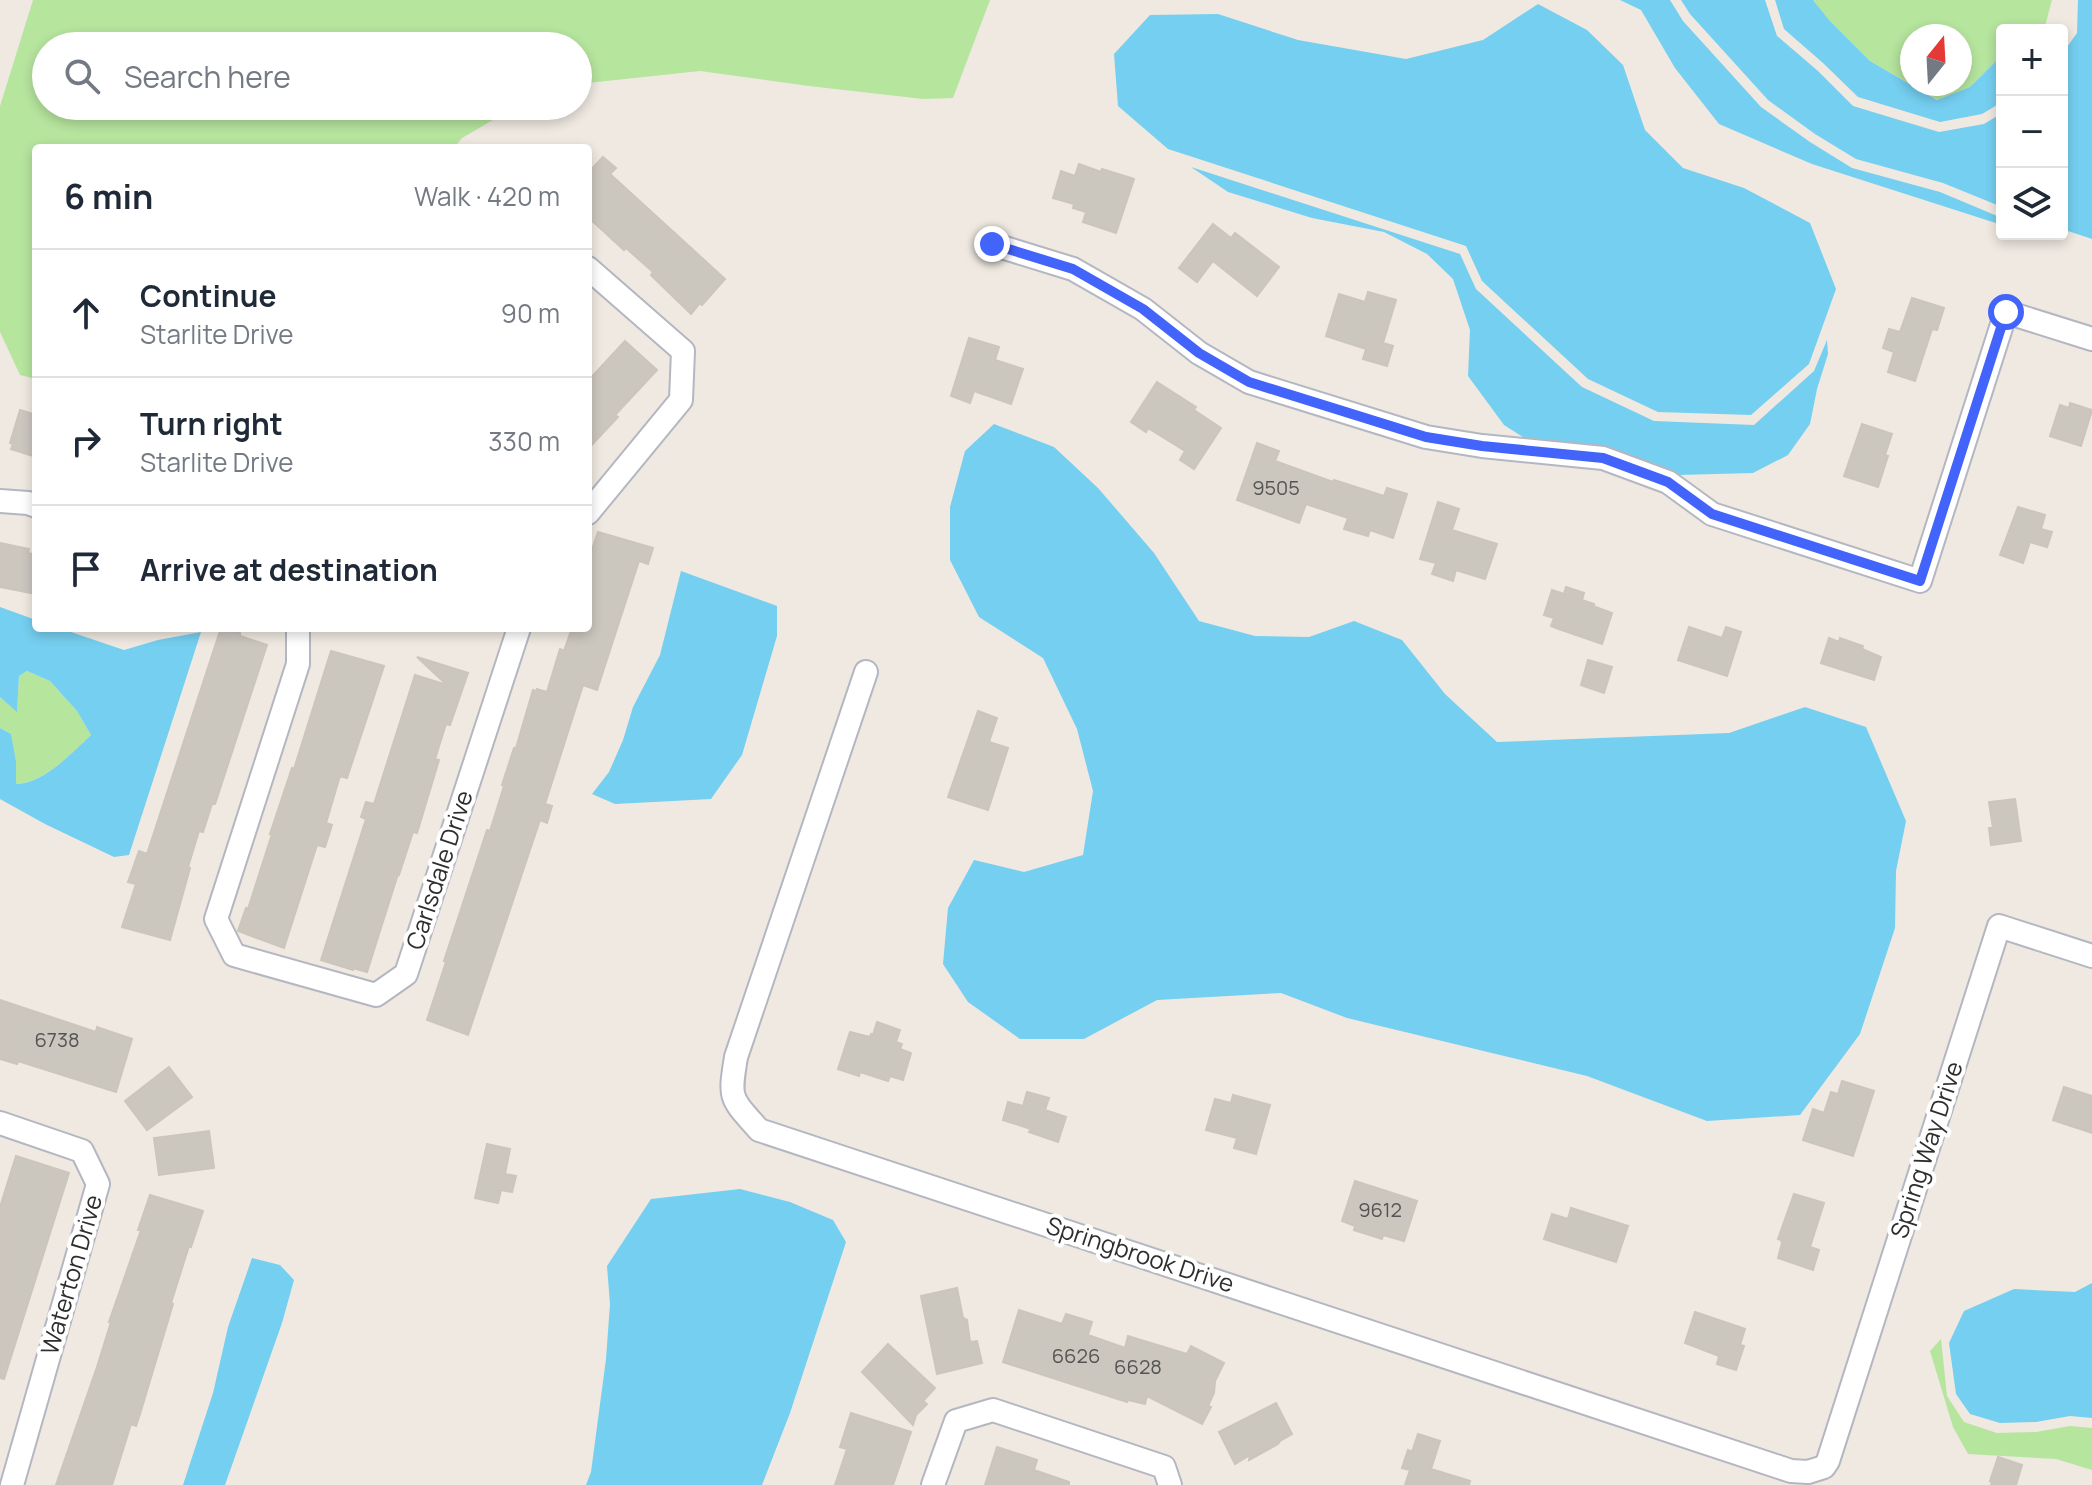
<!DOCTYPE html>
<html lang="en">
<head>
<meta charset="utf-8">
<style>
	:root { --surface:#fff; --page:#f6f6f7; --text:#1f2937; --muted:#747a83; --line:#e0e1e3 }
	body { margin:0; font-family:Manrope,sans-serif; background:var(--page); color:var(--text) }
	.controls { position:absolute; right:24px; top:24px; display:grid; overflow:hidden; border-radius:8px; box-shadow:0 4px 12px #0003 }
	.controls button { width:72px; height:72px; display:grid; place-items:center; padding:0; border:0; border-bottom:2px solid var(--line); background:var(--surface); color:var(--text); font:40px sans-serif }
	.compass { position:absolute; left:1900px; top:24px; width:72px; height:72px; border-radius:50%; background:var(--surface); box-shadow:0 4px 12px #0003; rotate:18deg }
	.stop { position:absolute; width:24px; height:24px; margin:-18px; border:6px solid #4264fb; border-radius:50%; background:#fff }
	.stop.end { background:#4264fb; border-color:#fff; box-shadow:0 2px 8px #0008 }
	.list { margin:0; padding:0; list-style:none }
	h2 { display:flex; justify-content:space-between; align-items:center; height:104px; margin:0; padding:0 32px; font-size:34px }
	h2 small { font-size:26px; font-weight:400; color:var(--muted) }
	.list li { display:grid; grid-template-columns:52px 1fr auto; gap:24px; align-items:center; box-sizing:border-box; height:128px; padding:0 32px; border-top:2px solid var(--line) }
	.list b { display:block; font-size:30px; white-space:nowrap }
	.list p { margin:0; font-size:26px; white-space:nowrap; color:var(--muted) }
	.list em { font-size:26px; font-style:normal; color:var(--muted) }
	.icon { flex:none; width:44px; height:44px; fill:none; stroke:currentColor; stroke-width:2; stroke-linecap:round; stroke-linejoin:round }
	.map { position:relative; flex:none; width:2092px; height:1485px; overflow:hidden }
	.search { position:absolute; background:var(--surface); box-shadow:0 4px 12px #0003; left:32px; top:32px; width:560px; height:88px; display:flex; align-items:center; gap:20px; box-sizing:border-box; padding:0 28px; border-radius:44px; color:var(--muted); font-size:30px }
	.panel { position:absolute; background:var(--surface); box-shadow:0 4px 12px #0003; left:32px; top:144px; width:560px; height:488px; border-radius:8px }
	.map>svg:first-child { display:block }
	.green { fill:#b6e59e; fill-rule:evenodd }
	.water { fill:#75cff0 }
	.building { fill:#cbc7bf; stroke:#cbc5ba; stroke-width:2 }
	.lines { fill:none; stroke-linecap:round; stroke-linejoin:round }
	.minor-casing { stroke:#b4b7c1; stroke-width:26 }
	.minor { stroke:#fff; stroke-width:22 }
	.route { stroke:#4264fb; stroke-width:10 }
	.labels { text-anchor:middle; stroke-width:8; stroke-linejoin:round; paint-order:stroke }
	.number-label { font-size:20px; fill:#555452 }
	.street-label { font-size:24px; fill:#2e2e2e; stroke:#fff }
</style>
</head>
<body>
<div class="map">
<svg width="2092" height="1485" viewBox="0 0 2092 1485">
	<rect width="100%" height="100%" fill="#efe9e1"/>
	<path class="green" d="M33,0h957l-37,98 -30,1 -114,-13 -109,-15 -122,13v-38h-532v60h471l-55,32 -8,10h-418v231l-16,-4 -20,-43v-226z
		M1813,0h239l-8,30h-42v29l-5,1 -27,27 -32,13 -68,-39 -40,-40zM1912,36h48v48h-48z
		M27,671l23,10 27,30 14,24c-20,19 -48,49 -76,49l-4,-50 -11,-6v-31l17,14 2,-35z
		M1941,1339l6,57 17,26 33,11 39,-1 34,-6 22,2v42l-36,-11 -88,-5 -15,-27 -23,-76z"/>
	<path class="water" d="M1620,0h50l13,21 78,86 49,35 42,26 88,24 62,26v7l-190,-61 -93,-40 -44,-56 -34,-58z
		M1681,0h84l12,36 41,35 35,35 86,26 45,-8 18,-11v94l-59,-24 -87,-24 -41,-25 -47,-34 -78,-86z
		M1775,0h38l17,21 40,40 67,39 33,-13 27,-27 5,-1v43l-20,12 -42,8 -82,-25 -35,-34 -39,-34z
		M2078,0h14v239l-30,-10v-175l15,-21z
		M1538,4l49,26 36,35 22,65 38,38 61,20 66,35 26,66 -27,75 -58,51 -93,-3 -70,-33 -106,-98 -16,-35 -298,-97 -50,-43 -4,-52 36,-39 68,-1 80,26 108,19 77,-19z
		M1191,167l269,87 16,35 106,98 72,34 100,4 60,-54 13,-31 1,14 -11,35 -7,35 -22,31 -35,18 -75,2 -74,-28 -78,-8 -22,-14 -36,-49 2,-46 -17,-51 -26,-25 -43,-22 -72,-14 -84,-26z
		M994,424l60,23 44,41 56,65 45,68 56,15 54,1 45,-16 48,19 43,54 52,48 232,-9 76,-26 61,20 40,94 -10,50 -1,57 -35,106 -60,81 -93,6 -120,-45 -240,-58 -66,-25 -124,7 -73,39h-64l-52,-37 -25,-38 5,-56 26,-48 50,12 59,-17 10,-64 -16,-62 -34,-71 -64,-41 -29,-57v-53l15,-56z
		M681,571l96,35v30l-35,119 -31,44 -96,5 -23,-10 17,-22 14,-32 10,-33 27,-52z
		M0,607l36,13v8h23l65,22 34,-10 43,-8 -72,223 -15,2 -69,-33 -45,-25v-71l11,6 5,28v22c27,0 56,-31 75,-49l-14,-24 -27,-30 -23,-10 -8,5 -2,36 -17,-15z
		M740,1189l50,13 43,18 13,22 -56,171 -28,72h-176l5,-13 15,-113 4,-55 -3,-38 44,-67z
		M252,1258l28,7 14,15 -12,43 -57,162h-42l30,-92 15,-66z
		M2092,1283v135l-22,-2 -34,6 -36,1 -30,-9 -14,-20 -7,-51 15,-32 50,-22 61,3z"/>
	<path class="building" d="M603,157l13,11 -6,6 115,105 -23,26 -2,-2 -9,11 -40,-39 2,-3 -27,-24 -2,2 -36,-33v-44z
		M1079,164l22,8 1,-3 32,10 -18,54 -33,-11 3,-10 -13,-4 1,-4 -21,-6 8,-27 14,5z
		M1213,224l18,14 4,-5 44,34 -22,29 -44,-35 -16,21 -18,-14z
		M1368,292l28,8 -13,43 10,3 -6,20 -24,-7 3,-10 -40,-13 13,-42 26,8z
		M1912,298l32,10 -7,22 -5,-1 -17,52 -27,-9 6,-20 -11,-4 6,-19 11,3z
		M969,338l30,9 -4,13 28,9 -12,35 -37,-13 -4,12 -19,-7z
		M625,341l32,29 -42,45 3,2 -30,32v-68z
		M1157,382l39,25 -2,3 27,18 -27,41 -14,-9 5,-9 -37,-23 -2,4 -15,-10z
		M2070,403l22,7 -11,36 -31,-10 10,-31 9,3z
		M20,410l16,5v42l-25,-8 2,-5 -3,-1z
		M1862,424l30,10 -7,21 3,1 -10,31 -34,-11z
		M1257,443l22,8 -4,10 58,21 1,-2 50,16 3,-8 20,6 -14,44 -23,-8 -2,6 -24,-7 4,-11 -42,-14 -7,19 -62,-23z
		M1438,502l21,7 -7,21 45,14 -12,35 -29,-9 -3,11 -21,-7 4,-11 -16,-4z
		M2018,507l27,8 -4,14 11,3 -5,15 -17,-5 -7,21 -23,-8z
		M598,532l55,16 -5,16 -9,-3 -42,129 -14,-5 -38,119 7,2 -5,17 -7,-3 -72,215 -41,-15 19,-58 -2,-1 43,-131 3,1 14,-45 -2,-1 12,-37h2l17,-58 4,1v-2l10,3 13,-43 4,2 8,-23h16v-66z
		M0,543l29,6 -1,4 8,2v39l-36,-7z
		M1566,587l18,6 -2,7 12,4 -1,2 19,7 -10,31 -46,-16 -5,-2 3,-8 -10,-3 8,-25 12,4z
		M1689,627l33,11 4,-11 15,5 -14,44 -49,-16z
		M221,628l19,5v3l27,9 -52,159h-3l-9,28 -4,-1 -11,36 2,1 -20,72 -48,-13 14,-43 -8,-2 11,-31 8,3z
		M1829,638l10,4 1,-4 23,8 -1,3 19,8 -7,23 -53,-17z
		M331,651l53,15 -37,112 -7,-2 -14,47 6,2 -7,22 -8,-2 -33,103 -46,-17 8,-23 2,1 24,-75h-2l22,-66 2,1z
		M417,657l51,16 -18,52 -4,-1 -11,35 4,1 -22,73 -4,-1 -14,43 -1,-1 -31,98 -14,-4v2l-32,-10 45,-141 -5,-2 5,-15 8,2 41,-129 32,10z
		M1588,660l24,7 -8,26 -23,-8z
		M978,711l19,7 -8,24 19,6 -20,62 -40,-13z
		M2015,799l6,42 -30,4 -2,-17h4l-4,-26z
		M0,1000l96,32 1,-5 35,12 -16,53 -98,-31 -1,3 -17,-5z
		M877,1022l23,8 -4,12 6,2 -2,5 11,4 -8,27 -13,-4 -2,5 -28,-9 -1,4 -21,-7 12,-37 20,5 1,-3 2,1z
		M169,1067l23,30 -45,33 -22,-29z
		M1842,1081l32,10 -21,65 -50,-16 10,-31 11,4 7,-21 7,2z
		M2064,1087l28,9v37l-39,-13z
		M1027,1092l22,6 -4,12 21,7 -8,25 -29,-10 2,-3 -28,-9 5,-18 15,4z
		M1233,1095l37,10 -14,49 -22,-6 3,-10 -31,-8 9,-31 16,4z
		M209,1131l5,37 -55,7 -5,-37z
		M487,1144l23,5 -5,25 11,2 -4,16 -11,-2 -3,13 -23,-5z
		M16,1156l53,17 -65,206 -4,-1v-171z
		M1355,1181l62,20 -13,40 -21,-6 -1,4 -28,-9 1,-4 -13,-5z
		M1794,1194l30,9 -14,44 9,3 -6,20 -35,-12 4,-15 -1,-3 -3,-1z
		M150,1195l53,16 -12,36 -2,-1 -18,57 2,1 -33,110 -4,12 -5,-2 -19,61h-56l41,-118 14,-45h-2l32,-92h-3z
		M1571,1208l57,18 -12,36 -72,-23 8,-25 16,5z
		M957,1288l6,30 4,2 3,22 7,-1 5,22 -45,11 -16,-78z
		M1019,1310l43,14 4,-10 26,8 -4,13 37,13 3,-12 59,18 4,-8 33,17 -9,18 -1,12 -6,13 3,1 -9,17 -55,-28 -2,8 -17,-4 -1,2 -124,-40z
		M1695,1312l50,17 -5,16 4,1 -8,24 -19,-6 2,-8 -34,-13z
		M888,1344l47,44 -12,13 4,3 -11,11 -3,10 -51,-53z
		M1276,1403l16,31 -12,7 -2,3 -29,16 1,-5 -15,9 -16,-32z
		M851,1413l60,19 -18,53h-58l12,-36 -7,-2z
		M1418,1434l22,7 -9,28 39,12 -1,4h-64l5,-15 -8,-2 6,-18 4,2z
		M997,1447l40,13 -3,10 35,12v3h-84z
		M1998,1457l24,8 -6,20h-25l1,-4h-2z"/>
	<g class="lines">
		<g class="minor-casing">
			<path id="minor" d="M992,244l81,25 70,40 56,44 50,29 177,55 56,9 121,12 65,24 44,32 208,67 86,-269 86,27
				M588,268l95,83 -2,49 -93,113
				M0,501l28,2 8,3
				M298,628v36l-82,255 18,36 142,40 30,-21 113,-346
				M866,672l-130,385c-7,43 -6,40 23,73l1032,341 17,1 16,-5 4,-6 171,-535 93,30
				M0,1123l82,28 16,33 -86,301
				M933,1485l23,-64 37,-11 171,57 6,18"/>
		</g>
		<use href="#minor" class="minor"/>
	</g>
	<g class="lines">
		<path class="route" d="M992,244l81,25 70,40 56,44 50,29 177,55 56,9 121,12 65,24 44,32 208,67 86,-269"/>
	</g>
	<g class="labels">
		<g class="number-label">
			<text x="1276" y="495">9505</text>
			<text x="57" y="1047">6738</text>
			<text x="1380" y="1217">9612</text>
			<text x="1076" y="1363">6626</text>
			<text x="1138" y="1374">6628</text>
		</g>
		<g class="street-label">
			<text transform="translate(440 870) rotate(-72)" y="8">Carlsdale Drive</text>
			<text transform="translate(1927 1150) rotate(-72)" y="8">Spring Way Drive</text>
			<text transform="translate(1140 1255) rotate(18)" y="8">Springbrook Drive</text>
			<text transform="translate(72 1275) rotate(-74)" y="8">Waterton Drive</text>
		</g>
	</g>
</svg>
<div class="controls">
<button>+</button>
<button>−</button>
<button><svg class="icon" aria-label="layers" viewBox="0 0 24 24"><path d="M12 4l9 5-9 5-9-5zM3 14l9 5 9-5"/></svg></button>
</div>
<svg class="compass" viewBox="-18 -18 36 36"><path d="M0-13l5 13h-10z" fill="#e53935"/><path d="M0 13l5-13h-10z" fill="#747a83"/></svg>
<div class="stop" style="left:2006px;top:312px"></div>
<div class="stop end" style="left:992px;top:244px"></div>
<div class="search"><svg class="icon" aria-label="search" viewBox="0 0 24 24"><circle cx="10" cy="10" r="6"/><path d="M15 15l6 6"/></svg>Search here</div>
<section class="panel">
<h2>6 min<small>Walk · 420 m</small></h2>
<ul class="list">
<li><svg class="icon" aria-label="ahead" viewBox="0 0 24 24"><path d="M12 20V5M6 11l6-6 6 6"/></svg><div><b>Continue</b><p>Starlite Drive</p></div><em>90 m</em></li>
<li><svg class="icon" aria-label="right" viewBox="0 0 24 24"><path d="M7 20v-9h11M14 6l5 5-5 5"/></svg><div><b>Turn right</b><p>Starlite Drive</p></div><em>330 m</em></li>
<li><svg class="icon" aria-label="arrive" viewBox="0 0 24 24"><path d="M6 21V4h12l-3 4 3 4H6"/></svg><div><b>Arrive at destination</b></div></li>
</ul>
</section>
</div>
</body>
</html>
